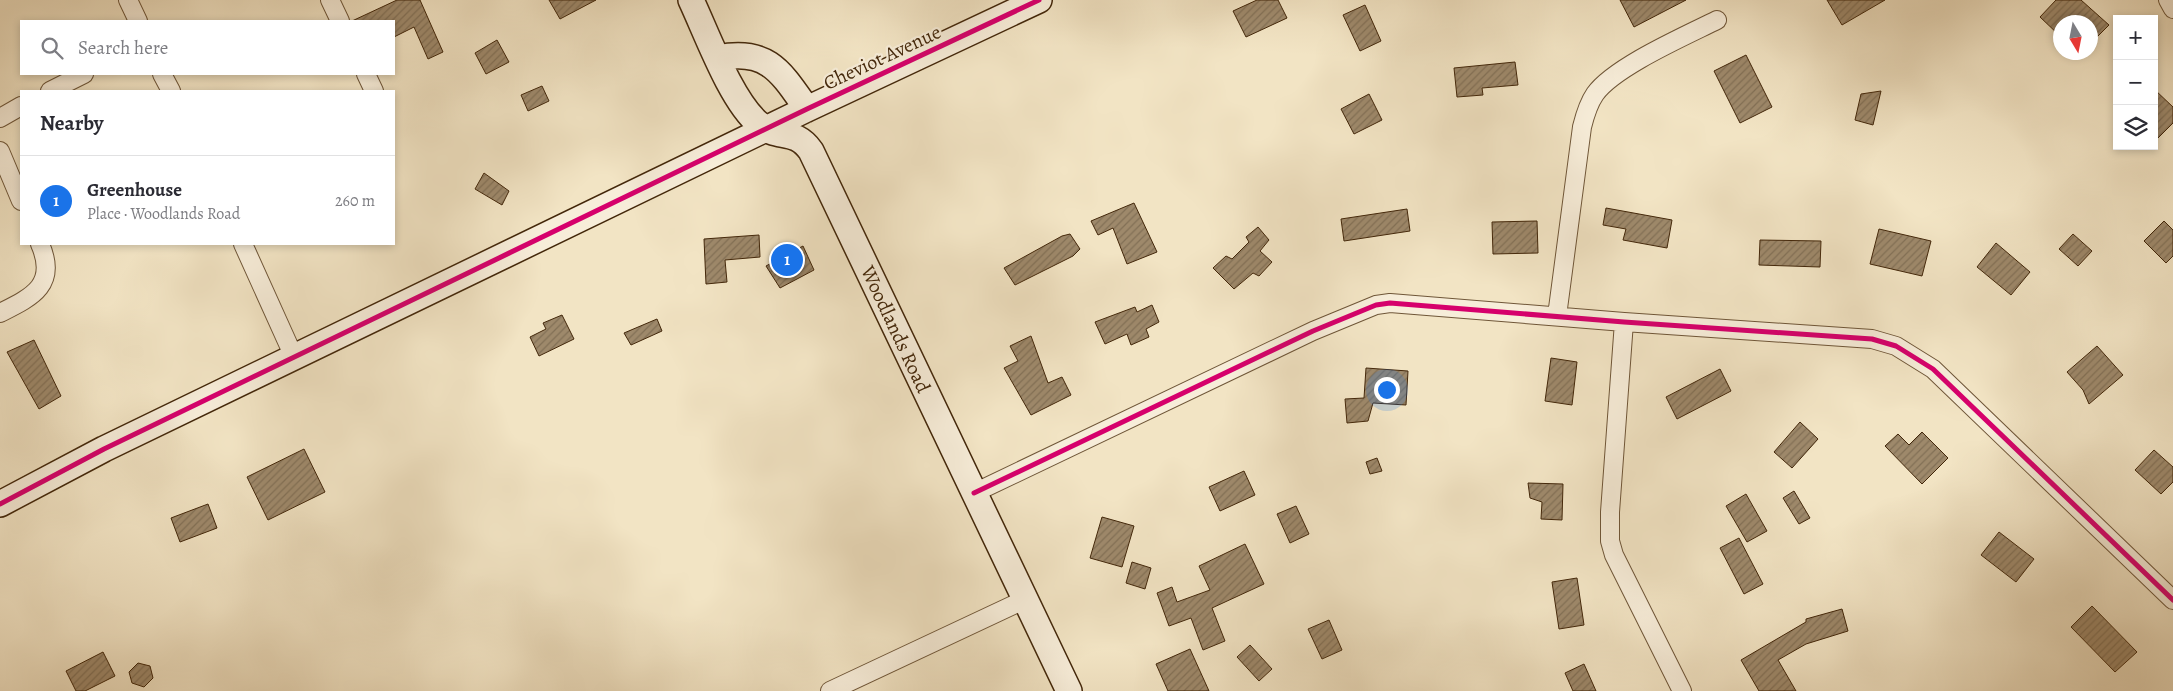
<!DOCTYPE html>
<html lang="en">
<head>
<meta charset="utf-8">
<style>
	:root { --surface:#fff; --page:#f2f2f3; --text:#2b2b33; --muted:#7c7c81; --line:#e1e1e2; --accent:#1a73e8 }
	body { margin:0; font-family:Alegreya,serif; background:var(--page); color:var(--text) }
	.controls { position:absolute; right:15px; top:15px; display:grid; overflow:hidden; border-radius:0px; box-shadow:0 2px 8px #0003 }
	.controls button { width:45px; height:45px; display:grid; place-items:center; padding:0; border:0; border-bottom:1px solid var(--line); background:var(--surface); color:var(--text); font:25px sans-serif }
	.compass { position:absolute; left:2053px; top:15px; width:45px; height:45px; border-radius:50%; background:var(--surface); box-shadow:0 2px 8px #0003; rotate:170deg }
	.you { position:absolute; left:1386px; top:389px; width:18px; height:18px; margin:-12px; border:4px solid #fff; border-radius:50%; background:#1a73e8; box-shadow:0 0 0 8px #1a73e833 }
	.badge { display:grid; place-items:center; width:32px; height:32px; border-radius:50%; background:var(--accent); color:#fff; font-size:16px; font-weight:700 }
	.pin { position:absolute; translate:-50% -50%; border:2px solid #fff; box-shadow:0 1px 5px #0006 }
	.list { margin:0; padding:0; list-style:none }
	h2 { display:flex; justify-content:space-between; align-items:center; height:65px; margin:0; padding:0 20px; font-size:21px }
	h2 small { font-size:16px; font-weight:400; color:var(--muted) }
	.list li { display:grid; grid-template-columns:32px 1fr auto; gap:15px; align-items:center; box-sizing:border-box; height:90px; padding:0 20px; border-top:1px solid var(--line) }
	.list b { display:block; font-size:19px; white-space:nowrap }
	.list p { margin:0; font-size:16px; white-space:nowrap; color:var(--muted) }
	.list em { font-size:16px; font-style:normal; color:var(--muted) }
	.icon { flex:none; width:28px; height:28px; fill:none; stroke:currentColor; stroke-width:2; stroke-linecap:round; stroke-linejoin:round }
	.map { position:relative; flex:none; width:2173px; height:691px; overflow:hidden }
	.search { position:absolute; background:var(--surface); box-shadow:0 2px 8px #0003; left:20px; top:20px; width:375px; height:55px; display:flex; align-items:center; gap:12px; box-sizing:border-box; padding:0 18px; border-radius:0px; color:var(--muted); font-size:19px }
	.panel { position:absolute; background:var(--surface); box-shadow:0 2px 8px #0003; left:20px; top:90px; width:375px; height:155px; border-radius:0px }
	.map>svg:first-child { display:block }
	.building { fill:url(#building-hatch); stroke:#43270a }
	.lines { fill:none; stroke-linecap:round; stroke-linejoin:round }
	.street-casing { stroke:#6f5638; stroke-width:20 }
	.secondary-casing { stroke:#43270a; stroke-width:28 }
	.street { stroke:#f7edd9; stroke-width:18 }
	.secondary { stroke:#f7edd9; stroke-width:25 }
	.cycleway-casing { stroke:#f7edd9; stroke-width:8 }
	.cycleway { stroke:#d6006c; stroke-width:5 }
	.labels { text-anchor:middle; stroke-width:4.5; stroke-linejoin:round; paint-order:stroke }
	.street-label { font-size:20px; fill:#43270a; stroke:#f7edd9 }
</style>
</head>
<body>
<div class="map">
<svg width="2173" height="691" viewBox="0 0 2173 691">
	<defs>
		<pattern id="building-hatch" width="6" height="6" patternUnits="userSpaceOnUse" patternTransform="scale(1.25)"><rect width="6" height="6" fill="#9e896b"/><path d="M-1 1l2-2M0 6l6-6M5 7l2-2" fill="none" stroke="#827056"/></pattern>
	</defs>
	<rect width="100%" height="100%" fill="#f2e4c4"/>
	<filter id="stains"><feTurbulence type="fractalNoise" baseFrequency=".004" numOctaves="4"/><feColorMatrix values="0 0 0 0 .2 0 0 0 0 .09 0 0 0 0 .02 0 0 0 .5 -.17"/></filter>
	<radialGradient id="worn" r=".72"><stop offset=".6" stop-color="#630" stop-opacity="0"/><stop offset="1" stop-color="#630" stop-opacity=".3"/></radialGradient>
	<path class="building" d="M397,0h23l23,52 -15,7 -14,-32 -20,10v-16h-42z
		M549,0h47l-36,19z
		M1257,0h21l9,18 -41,19 -13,-26z
		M1620,0h66l-52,27z
		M1827,0h58l-43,25z
		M2056,0h25l28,25 -19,19v-22h-30v14l-20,-19z
		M1365,5l16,36 -21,10 -17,-36z
		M497,40l12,22 -23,12 -11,-21z
		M1746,55l26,52 -32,16 -26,-52z
		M1515,62l3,23 -36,3 1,7 -26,2 -3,-29z
		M542,86l7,15 -21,10 -7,-16z
		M2154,89l19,18v16l-19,19z
		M1881,91l-8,34 -18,-5 6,-26z
		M1369,94l13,26 -28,14 -13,-25z
		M484,173l25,18 -7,14 -27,-16z
		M1134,203l23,49 -30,12 -14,-36 -15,7 -7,-14z
		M1606,208l66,12 -5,28 -44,-8 3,-11 -23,-4z
		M1407,209l3,22 -66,10 -3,-22z
		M1537,221l1,32 -45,1 -1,-32z
		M2164,221l9,9v26l-7,7 -22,-22z
		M1258,227l11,13 -9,11 12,11 -13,14 -6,-3 -19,16 -21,-21 13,-12 6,3 17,-17 -3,-5z
		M1879,229l52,12 -9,35 -52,-12z
		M1070,234l10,15 -7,7 -58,29 -11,-17 58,-32z
		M2073,234l19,17 -14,15 -19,-17z
		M759,235l1,22 -35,3 2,22 -21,2 -2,-45z
		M1760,240l61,1 -1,26 -61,-2z
		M1996,243l34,29 -19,23 -34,-28z
		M803,246l11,24 -34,18 -14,-22z
		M1152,305l7,17 -13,7 3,8 -18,8 -4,-11 -22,10 -10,-22 40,-15 2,5z
		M562,315l12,24 -35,17 -9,-19 16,-8 -3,-6z
		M657,319l5,12 -31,14 -7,-12z
		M1031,336l17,47 14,-6 9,18 -40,20 -27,-47 14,-7 -8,-15z
		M34,340l27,56 -22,13 -32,-57z
		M2097,346l26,29 -34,29 -6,-14 -16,-18z
		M1551,358l26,4 -5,43 -27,-4z
		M1366,368l42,3 -2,34 -33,-2 -5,18 -21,2 -2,-24 19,-1z
		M1720,369l11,22 -54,28 -11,-22z
		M1800,422l18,17 -26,29 -18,-16z
		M1922,432l26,26 -26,26 -37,-38 13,-12 11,11z
		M304,449l21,43 -57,28 -21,-43z
		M2154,450l19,17v15l-12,12 -26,-24z
		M1377,458l5,13 -12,3 -4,-12z
		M1244,471l11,24 -35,16 -11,-24z
		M1528,483l35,1 -1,36 -21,-1 1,-17 -12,-4z
		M1794,491l16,27 -11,6 -16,-26z
		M1746,494l21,37 -20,11 -21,-36z
		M208,504l9,24 -37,14 -9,-24z
		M1296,506l13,28 -19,9 -13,-29z
		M1102,517l32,9 -12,41 -32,-9z
		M1999,532l35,27 -18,23 -35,-27z
		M1739,538l24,46 -19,10 -24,-46z
		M1245,544l19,40 -52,24 13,33 -22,9 -12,-32 -22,8 -12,-33 15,-6 5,15 33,-12 -11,-24z
		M1132,562l19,6 -6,21 -19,-6z
		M1577,578l7,47 -25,4 -7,-47z
		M2092,606l45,46 -22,20 -44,-45z
		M1842,609l6,22 -42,13 -28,16 18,31h-37l-18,-31 65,-38v-3z
		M1329,620l13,30 -20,9 -14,-30z
		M1250,645l22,24 -13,12 -22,-24z
		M1190,649l19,42h-41l-12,-27z
		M103,652l12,24 -30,15h-9l-10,-20z
		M138,663l12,3 3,12 -9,9 -12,-4 -3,-11z
		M1584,664l12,27h-23l-8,-18z"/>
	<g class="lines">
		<g class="street-casing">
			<path id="street" d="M128,0l10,21
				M330,0l10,21
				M2168,0l5,9
				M162,74l9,17
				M366,74l8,17
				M50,91l34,-17
				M0,118l21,-12
				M0,151l21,50
				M243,244l51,113
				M0,313c32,-16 58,-28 40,-69
				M1557,316l25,-189c3,-12 6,-23 13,-33 19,-27 90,-58 122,-74
				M1624,322l-14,190v29l4,14 68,136
				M974,493l339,-162 63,-26 14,-2 234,19 248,17 24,7 37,23 240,231
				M830,691l194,-91"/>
		</g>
		<g class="secondary-casing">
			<path id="secondary" d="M691,0c16,34 40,101 68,124 19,17 35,3 52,27l258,540
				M718,58c50,-10 63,14 89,51
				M0,504l104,-55 703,-340 232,-109"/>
		</g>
		<use href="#street" class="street"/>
		<use href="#secondary" class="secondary"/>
		<g class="cycleway-casing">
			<path id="cycleway" d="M974,493l339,-162 63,-26 14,-2 234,19 248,17 24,7 37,23 240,231
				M0,504l104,-55 703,-340 232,-109"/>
		</g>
		<use href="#cycleway" class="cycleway"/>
	</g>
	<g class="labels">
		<g class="street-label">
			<text transform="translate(882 57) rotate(-25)" y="7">Cheviot Avenue</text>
			<text transform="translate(896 329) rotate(65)" y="7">Woodlands Road</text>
		</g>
	</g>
	<rect width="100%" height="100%" filter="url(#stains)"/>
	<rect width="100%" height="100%" fill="url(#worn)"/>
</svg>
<div class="controls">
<button>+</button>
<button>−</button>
<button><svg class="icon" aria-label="layers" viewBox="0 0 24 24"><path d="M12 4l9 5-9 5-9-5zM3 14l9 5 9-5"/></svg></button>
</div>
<svg class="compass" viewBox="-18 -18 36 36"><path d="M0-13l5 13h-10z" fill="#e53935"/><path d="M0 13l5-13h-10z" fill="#7c7c81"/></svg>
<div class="you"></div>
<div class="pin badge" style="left:787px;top:260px">1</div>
<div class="search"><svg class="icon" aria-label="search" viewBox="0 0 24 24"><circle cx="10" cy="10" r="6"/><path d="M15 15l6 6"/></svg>Search here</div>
<section class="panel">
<h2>Nearby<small></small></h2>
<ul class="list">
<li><span class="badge">1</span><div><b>Greenhouse</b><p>Place · Woodlands Road</p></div><em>260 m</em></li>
</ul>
</section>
</div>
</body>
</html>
